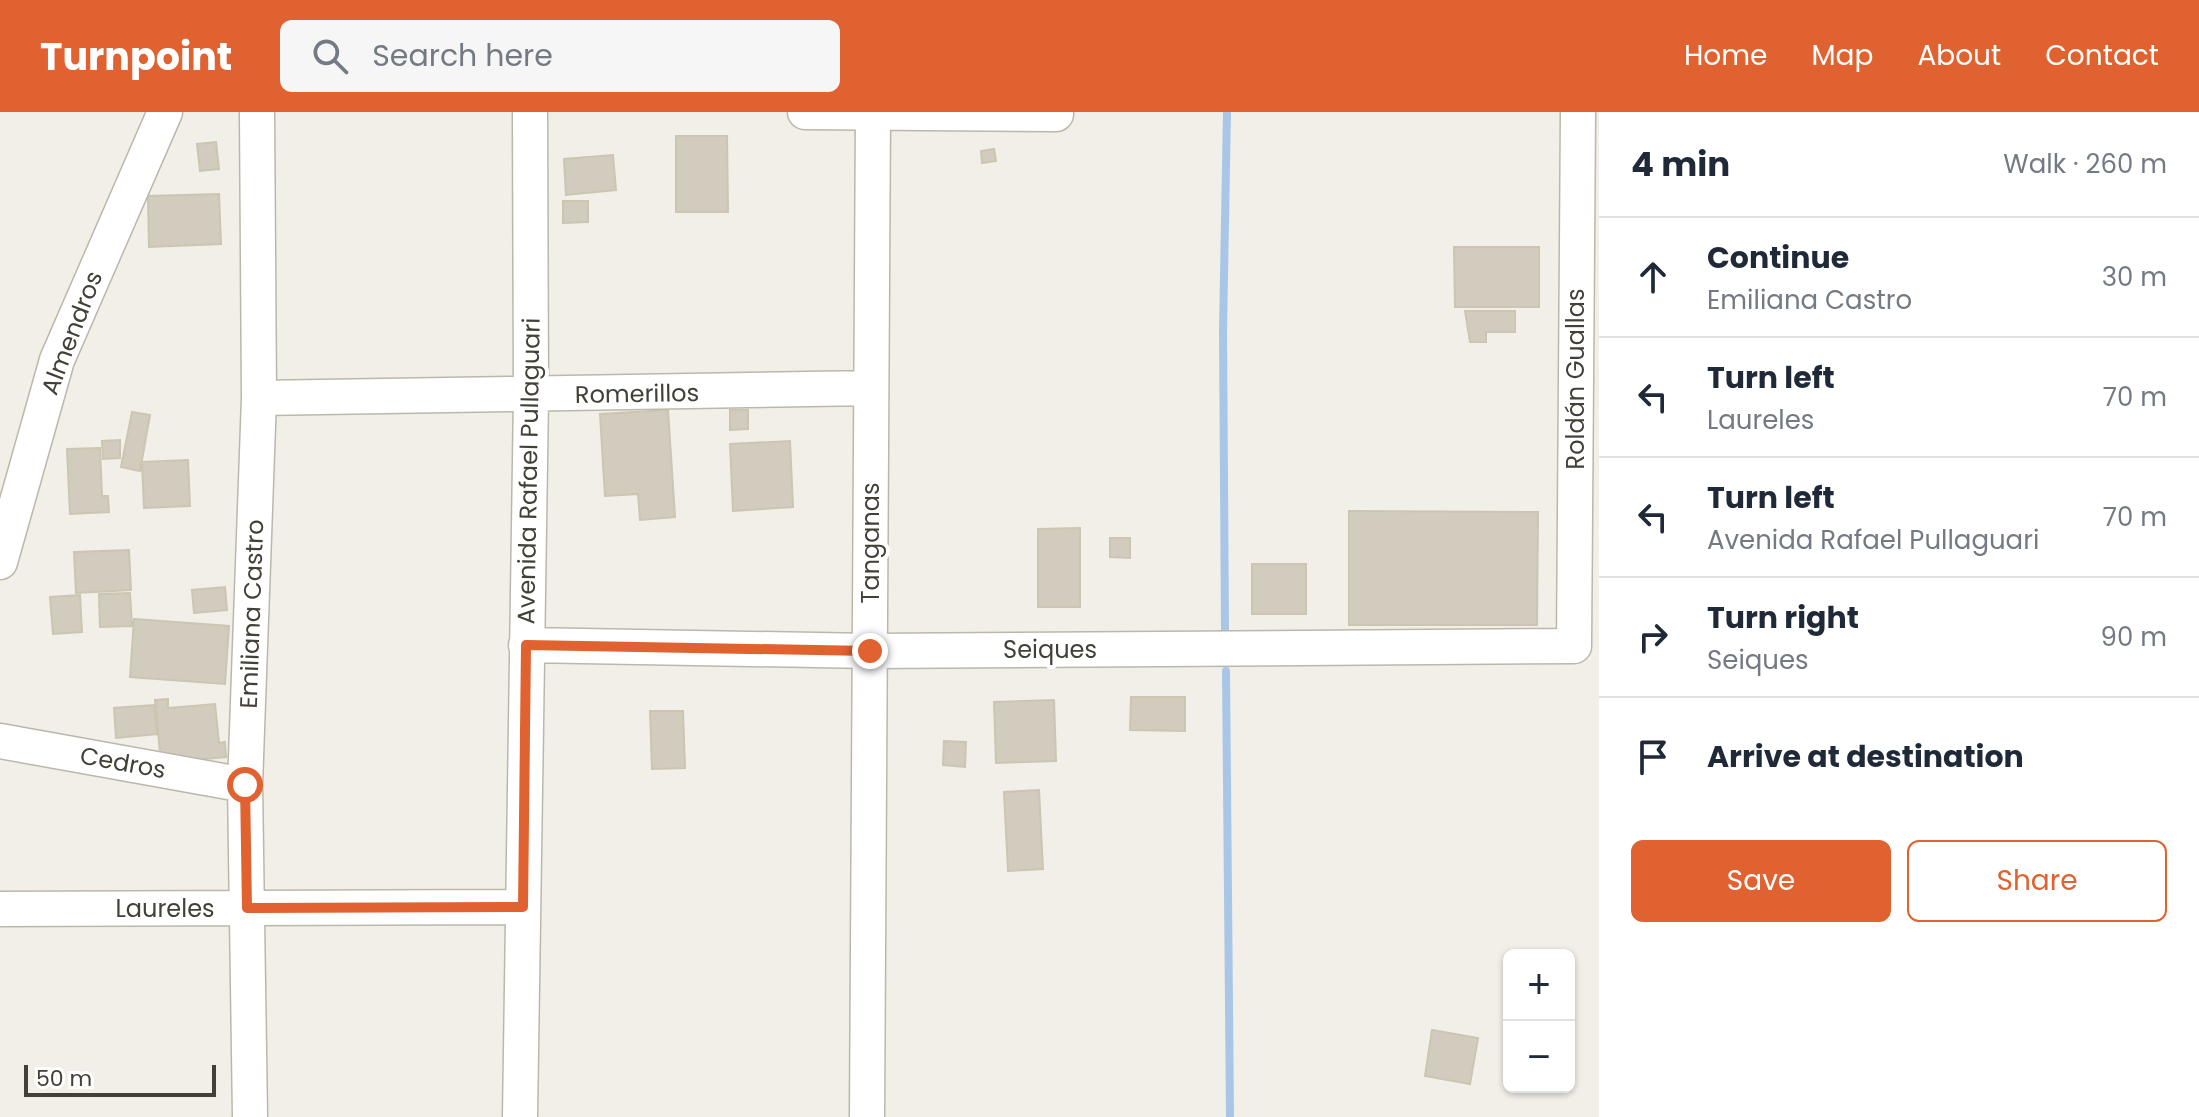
<!DOCTYPE html>
<html lang="en">
<head>
<meta charset="utf-8">
<style>
	:root { --surface:#fff; --page:#f6f6f7; --text:#1f2937; --muted:#747a83; --line:#e0e1e3; --accent:#df6230 }
	body { margin:0; font-family:Poppins,sans-serif; background:var(--page); color:var(--text) }
	.controls { position:absolute; right:24px; bottom:24px; display:grid; overflow:hidden; border-radius:12px; box-shadow:0 2px 6px #0004 }
	.controls button { width:72px; height:72px; display:grid; place-items:center; padding:0; border:0; border-bottom:2px solid var(--line); background:var(--surface); color:var(--text); font:40px sans-serif }
	.scale { position:absolute; left:24px; bottom:20px; width:192px; box-sizing:border-box; padding-left:8px; border:4px solid #434037; border-top:0; font-size:22px; line-height:28px; white-space:nowrap; color:#434037; -webkit-text-stroke:6px #fff; paint-order:stroke }
	.stop { position:absolute; width:24px; height:24px; margin:-18px; border:6px solid #df6230; border-radius:50%; background:#fff }
	.stop.end { background:#df6230; border-color:#fff; box-shadow:0 2px 8px #0008 }
	.list { margin:0; padding:0; list-style:none }
	h2 { display:flex; justify-content:space-between; align-items:center; height:104px; margin:0; padding:0 32px; font-size:34px }
	h2 small { font-size:26px; font-weight:400; color:var(--muted) }
	.list li { display:grid; grid-template-columns:52px 1fr auto; gap:24px; align-items:center; box-sizing:border-box; height:120px; padding:0 32px; border-top:2px solid var(--line) }
	.list b { display:block; font-size:30px; white-space:nowrap }
	.list p { margin:0; font-size:26px; white-space:nowrap; color:var(--muted) }
	.list em { font-size:26px; font-style:normal; color:var(--muted) }
	.actions { display:flex; gap:16px; padding:24px 32px }
	.actions a { flex:1; padding:18px 0; border:2px solid var(--accent); border-radius:12px; text-align:center; font-size:28px; color:var(--accent) }
	.actions .main { background:var(--accent); color:#fff }
	.icon { flex:none; width:44px; height:44px; fill:none; stroke:currentColor; stroke-width:2; stroke-linecap:round; stroke-linejoin:round }
	.map { position:relative; flex:none; width:1599px; height:1005px; overflow:hidden }
	header { display:flex; align-items:center; gap:48px; box-sizing:border-box; height:112px; padding:0 40px; background:var(--accent); color:#fff }
	header strong { font-size:38px }
	nav { display:flex; gap:44px; margin-inline-start:auto; font-size:28px }
	.search { width:560px; height:72px; background:var(--page); display:flex; align-items:center; gap:20px; box-sizing:border-box; padding:0 28px; border-radius:12px; color:var(--muted); font-size:30px }
	main { display:flex }
	aside { flex:1; background:var(--surface) }
	.map>svg:first-child { display:block }
	.lines { fill:none; stroke-linecap:round; stroke-linejoin:round }
	.stream { stroke:#aac6e7; stroke-width:8 }
	.building { fill:#d1ccbe; stroke:#cbc5b2; stroke-width:2 }
	.minor-casing { stroke:#bbb8ab; stroke-width:37 }
	.minor { stroke:#fff; stroke-width:34 }
	.route { stroke:#df6230; stroke-width:10 }
	.labels { text-anchor:middle; stroke-width:8; stroke-linejoin:round; paint-order:stroke }
	.street-label { font-size:24px; fill:#434037; stroke:#fff }
</style>
</head>
<body>
<header>
<strong>Turnpoint</strong>
<div class="search"><svg class="icon" aria-label="search" viewBox="0 0 24 24"><circle cx="10" cy="10" r="6"/><path d="M15 15l6 6"/></svg>Search here</div>
<nav><a>Home</a><a>Map</a><a>About</a><a>Contact</a></nav>
</header>
<main>
<div class="map">
<svg width="1599" height="1005" viewBox="0 0 1599 1005">
	<rect width="100%" height="100%" fill="#f1efe7"/>
	<g class="lines">
		<path class="stream" d="M1225,517l-2,-298 4,-219
			M1226,559l4,446"/>
	</g>
	<path class="building" d="M676,24h51l1,76h-52z
		M216,30l3,27 -19,2 -3,-27z
		M994,37l2,12 -14,2 -1,-12z
		M613,43l3,35 -50,5 -2,-36z
		M219,82l2,50 -72,3 -1,-51z
		M563,89h25v21l-25,1z
		M1454,135h85v60h-84z
		M1465,199h50v21h-29v10h-16z
		M668,298l7,107 -35,3 -2,-26 -33,2 -5,-82z
		M730,298h18v19l-18,1z
		M132,300l18,3 -10,56 -19,-4z
		M120,328v18l-17,1 -1,-18z
		M790,329l3,66 -60,4 -3,-67z
		M100,336l2,48h6l1,16 -39,2 -3,-65z
		M188,348l2,46 -46,2 -2,-46z
		M1349,399l189,1 -1,113h-188z
		M1080,416v79h-42v-78z
		M1110,426h20v20l-20,-1z
		M129,438l2,40 -55,3 -2,-41z
		M1252,452h54v50h-54z
		M225,475l2,23 -33,3 -2,-23z
		M130,481l2,33 -32,1 -1,-33z
		M80,483l2,37 -29,2 -3,-37z
		M134,507l95,7 -4,58 -95,-7z
		M1131,585h54v34l-55,-1z
		M168,587v9l47,-4 4,39 6,-1 1,15 -65,6 -6,-63z
		M1054,588l2,61 -60,2 -2,-61z
		M154,593l3,29 -41,4 -2,-30z
		M650,599h33l2,57 -33,1z
		M944,629l22,1 -1,25 -22,-2z
		M1039,678l4,79 -35,2 -4,-79z
		M1432,918l46,8 -8,46 -45,-8z"/>
	<g class="lines">
		<g class="minor-casing">
			<path id="minor" d="M805,0l251,2
				M259,286l612,-10
				M0,450l57,-202 108,-248
				M526,533l344,6 704,-5 4,-534
				M0,629l245,44
				M0,797l523,-2
				M250,1005l-5,-332 14,-387 -2,-286
				M520,1005l11,-721 -1,-284
				M867,1005l6,-1005"/>
		</g>
		<use href="#minor" class="minor"/>
	</g>
	<g class="lines">
		<path class="route" d="M245,673l2,123 276,-1 3,-262 344,6"/>
	</g>
	<g class="labels">
		<g class="street-label">
			<text transform="translate(72 221) rotate(-69)" y="8">Almendros</text>
			<text transform="translate(1576 267) rotate(-90)" y="8">Roldán Guallas</text>
			<text transform="translate(637 282) rotate(-1)" y="8">Romerillos</text>
			<text transform="translate(529 359) rotate(-89)" y="8">Avenida Rafael Pullaguari</text>
			<text transform="translate(871 431) rotate(-90)" y="8">Tanganas</text>
			<text transform="translate(252 502) rotate(-88)" y="8">Emiliana Castro</text>
			<text x="1050" y="546">Seiques</text>
			<text transform="translate(123 651) rotate(10)" y="8">Cedros</text>
			<text x="165" y="805">Laureles</text>
		</g>
	</g>
</svg>
<div class="controls">
<button>+</button>
<button>−</button>
</div>
<div class="scale">50 m</div>
<div class="stop" style="left:245px;top:673px"></div>
<div class="stop end" style="left:870px;top:539px"></div>
</div>
<aside>
<h2>4 min<small>Walk · 260 m</small></h2>
<ul class="list">
<li><svg class="icon" aria-label="ahead" viewBox="0 0 24 24"><path d="M12 20V5M6 11l6-6 6 6"/></svg><div><b>Continue</b><p>Emiliana Castro</p></div><em>30 m</em></li>
<li><svg class="icon" aria-label="left" viewBox="0 0 24 24"><path d="M17 20v-9H6M10 6l-5 5 5 5"/></svg><div><b>Turn left</b><p>Laureles</p></div><em>70 m</em></li>
<li><svg class="icon" aria-label="left" viewBox="0 0 24 24"><path d="M17 20v-9H6M10 6l-5 5 5 5"/></svg><div><b>Turn left</b><p>Avenida Rafael Pullaguari</p></div><em>70 m</em></li>
<li><svg class="icon" aria-label="right" viewBox="0 0 24 24"><path d="M7 20v-9h11M14 6l5 5-5 5"/></svg><div><b>Turn right</b><p>Seiques</p></div><em>90 m</em></li>
<li><svg class="icon" aria-label="arrive" viewBox="0 0 24 24"><path d="M6 21V4h12l-3 4 3 4H6"/></svg><div><b>Arrive at destination</b></div></li>
</ul>
<div class="actions"><a class="main">Save</a><a>Share</a></div>
</aside>
</main>
</body>
</html>
